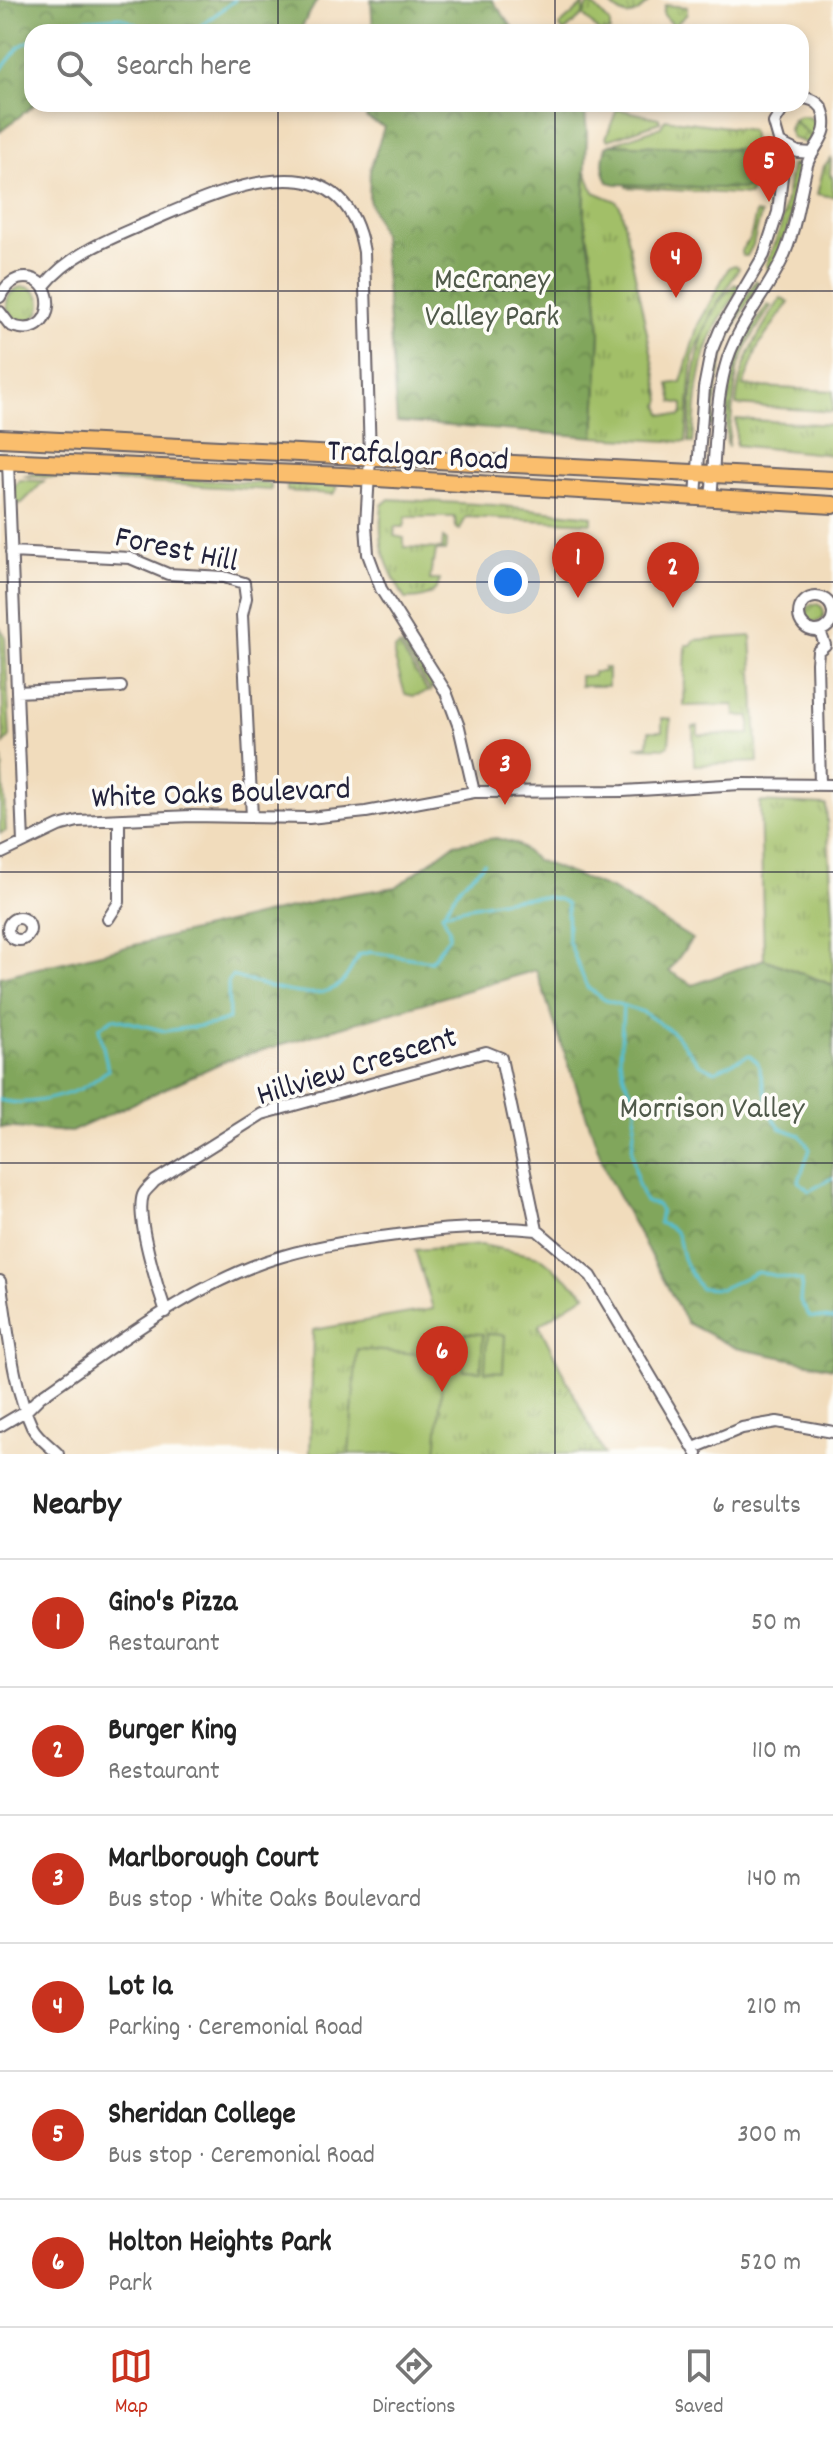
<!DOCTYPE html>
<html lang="en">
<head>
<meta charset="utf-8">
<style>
	:root { --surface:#fff; --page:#f6f6f6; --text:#222; --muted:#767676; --line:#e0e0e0; --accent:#c8321e }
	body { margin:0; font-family:Dekko,sans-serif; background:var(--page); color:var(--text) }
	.you { position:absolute; left:508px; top:582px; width:28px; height:28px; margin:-20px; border:6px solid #fff; border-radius:50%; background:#1a73e8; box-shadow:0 0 0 12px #1a73e833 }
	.badge { display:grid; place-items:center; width:52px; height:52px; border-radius:50%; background:var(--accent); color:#fff; font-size:26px; font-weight:700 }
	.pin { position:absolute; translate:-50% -66px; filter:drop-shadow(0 2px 4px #0008) }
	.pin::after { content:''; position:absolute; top:42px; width:28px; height:24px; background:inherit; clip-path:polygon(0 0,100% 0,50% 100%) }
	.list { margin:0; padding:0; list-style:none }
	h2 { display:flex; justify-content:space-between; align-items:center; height:104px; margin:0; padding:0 32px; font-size:34px }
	h2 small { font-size:26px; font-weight:400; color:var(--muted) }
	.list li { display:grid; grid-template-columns:52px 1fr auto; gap:24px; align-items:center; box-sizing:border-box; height:128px; padding:0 32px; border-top:2px solid var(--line) }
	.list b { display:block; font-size:30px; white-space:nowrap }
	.list p { margin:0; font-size:26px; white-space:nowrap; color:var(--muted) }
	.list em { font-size:26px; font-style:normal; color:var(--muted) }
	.icon { flex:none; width:44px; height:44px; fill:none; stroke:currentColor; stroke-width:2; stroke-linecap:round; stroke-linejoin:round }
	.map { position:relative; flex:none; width:833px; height:1454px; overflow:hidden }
	.search { position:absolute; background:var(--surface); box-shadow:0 4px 12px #0003; left:24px; right:24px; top:24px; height:88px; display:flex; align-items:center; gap:20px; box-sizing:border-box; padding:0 28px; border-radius:24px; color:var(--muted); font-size:30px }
	.sheet { height:872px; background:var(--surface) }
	nav { display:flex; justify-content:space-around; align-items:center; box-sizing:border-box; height:112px; border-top:2px solid var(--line); background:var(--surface); font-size:22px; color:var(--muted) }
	nav a { display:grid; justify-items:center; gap:4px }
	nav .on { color:var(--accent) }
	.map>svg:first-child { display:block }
	.grass { fill:url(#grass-tufts); stroke:#627051; stroke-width:2 }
	.forest { fill:url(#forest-crowns); stroke:#52644c; stroke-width:2 }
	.garden { fill:url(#garden-furrows); stroke:#627051; stroke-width:2 }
	.pitch { fill:#a2bf67; stroke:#627051; stroke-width:2 }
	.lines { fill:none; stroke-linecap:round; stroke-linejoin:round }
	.stream { stroke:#55bfd1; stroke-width:3 }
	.minor-casing { stroke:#6a6368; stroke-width:14 }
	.primary-casing { stroke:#6a6368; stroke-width:20 }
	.minor { stroke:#fff; stroke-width:10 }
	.primary { stroke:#fabe6d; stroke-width:16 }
	.grid { fill:none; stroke:#22223b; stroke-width:2; stroke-opacity:0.55 }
	.labels { text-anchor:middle; stroke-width:7; stroke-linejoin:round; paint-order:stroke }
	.park-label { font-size:32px; fill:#4f594a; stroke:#fdfcf7 }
	.street-label { font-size:32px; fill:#22223b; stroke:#fdfcf7 }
</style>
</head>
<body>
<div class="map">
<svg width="833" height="1454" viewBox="0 0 833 1454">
	<defs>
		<pattern id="grass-tufts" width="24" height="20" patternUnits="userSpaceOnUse" patternTransform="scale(2)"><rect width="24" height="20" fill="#a2bf67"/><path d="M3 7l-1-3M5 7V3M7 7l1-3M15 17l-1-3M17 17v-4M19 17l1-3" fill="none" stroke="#849b56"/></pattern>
		<pattern id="forest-crowns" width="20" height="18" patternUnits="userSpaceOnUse" patternTransform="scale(2)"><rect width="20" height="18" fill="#81a65c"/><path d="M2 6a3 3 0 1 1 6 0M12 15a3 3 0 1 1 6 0" fill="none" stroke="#69874d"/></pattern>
		<pattern id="garden-furrows" width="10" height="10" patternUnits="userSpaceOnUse" patternTransform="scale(2)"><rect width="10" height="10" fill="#a2bf67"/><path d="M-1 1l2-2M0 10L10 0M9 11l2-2" fill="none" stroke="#849b56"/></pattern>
	</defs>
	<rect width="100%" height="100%" fill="#fdfcf7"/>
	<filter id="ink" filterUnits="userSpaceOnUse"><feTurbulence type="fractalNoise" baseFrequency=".0125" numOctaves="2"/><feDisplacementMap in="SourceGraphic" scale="16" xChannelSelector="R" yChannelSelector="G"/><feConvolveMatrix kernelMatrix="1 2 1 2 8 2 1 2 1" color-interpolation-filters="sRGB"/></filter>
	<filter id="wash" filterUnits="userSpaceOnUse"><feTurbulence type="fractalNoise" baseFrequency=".006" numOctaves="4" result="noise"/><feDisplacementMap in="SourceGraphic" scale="32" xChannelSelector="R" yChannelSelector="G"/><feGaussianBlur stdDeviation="1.8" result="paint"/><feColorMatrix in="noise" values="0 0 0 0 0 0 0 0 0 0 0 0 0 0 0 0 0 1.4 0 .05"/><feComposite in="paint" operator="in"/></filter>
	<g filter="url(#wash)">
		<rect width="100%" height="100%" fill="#f1dcbc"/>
		<path class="grass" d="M606,0h45c-20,20 -25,21 -45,0z
			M589,4l7,4 14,15v9h-11l-16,-17z
			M665,5l22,2v7l-13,12 -11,-12z
			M617,109l42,9 1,4 -52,18 -2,-2z
			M800,116c14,-1 21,11 13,23l-20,-19z
			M665,119l86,11 3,20 -143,-6 50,-17z
			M831,159l-1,14 3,7v17l-16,-3 7,-28z
			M586,171l8,21 22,9 5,7 40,192 -2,5 3,9 18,2 3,-3v-9l-10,-2 -4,-18 12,-2 17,-57 31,-58 6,-2 4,3 -28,46 -18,43 -7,85 -92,-5 6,-103 -4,-51 -12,-66z
			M626,184l115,5 11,-3 -2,9 -124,-8z
			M756,213l5,1 -8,31 -6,11h-5l-1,-5 9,-12z
			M735,284l5,3c-8,14 -19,29 -26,44 -17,35 -18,73 -21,112l-4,-1c3,-52 4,-120 46,-158z
			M7 304a17 17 0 1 1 34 0a17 17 0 1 1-34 0Z
			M781,298l8,4 -30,43 -16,41 90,5v21l-97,-7c3,-43 23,-72 45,-107z
			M768,304l3,2 -23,37 -11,28 -9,76c-3,-10 -1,-21 -1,-31 3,-48 14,-72 41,-112z
			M736,419l97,6v30l-97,-10z
			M39,472l232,12v6l-248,-14z
			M19,480l25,1 -22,22 -9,2v-17z
			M287,484l50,2v3l-4,5 -46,-3z
			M389,499l105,6 98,11v7l-126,-6 -6,13 -4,-2 -1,-11h-49l-2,10h-9l-1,9 10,2v9l38,2 1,-11 4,3 -2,10h-9l-2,12h-2l-2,17h10c-4,17 -20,19 -35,19 -20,-35 -28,-53 -23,-94z
			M0,628l5,7 5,102 -6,7z
			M751,636l7,126 -64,3 -1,-38 5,-1v9l52,-1v-18h-15l-1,-11 -50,1 2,-61h5l4,-5z
			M406,645l27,39 -2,7 -29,-45z
			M399,646l29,46 -14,4 -9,-2 -11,-38v-5z
			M603,668h5v18h-28v-10h13v-4h10z
			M662,718l9,1 -2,26 -5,3 -29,-1 13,-2 1,-14h13z
			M0,759h2l4,72 -6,2z
			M760,802l66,3 7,108v72l-69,-26z
			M482,1245l58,12 46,37 -47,31 65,129h-294l3,-124 120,-21 -18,-59z"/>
		<path class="forest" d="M0,0h317l-18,32h-267v72h3l-35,28z
			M371,0h121l24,32h-143z
			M368,104h210l7,7 2,23 -3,83 12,66 4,51 -6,103 -197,-15 -15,-187 -13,-35 1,-30 14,-43 -18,-9z
			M611,144l143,6 7,11 -2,20 -7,5 -11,3 -125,-5 -8,-2c-6,-13 -6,-22 -2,-35z
			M496,838l21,6 19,16 77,30 79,49 -23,32 24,14 71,-26 69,26v383l-97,-20 -49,-25 -80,-148 -71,-205 -311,91 -154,71 -71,-5v-150l344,-82 52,-8 58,-43z"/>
		<path class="garden" d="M584,4l-1,11 -19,17 -5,-6z
			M793,120l20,19 -8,4 -13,-5 -3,-9z
			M792,164l9,2c-7,35 -12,71 -29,103l-4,1 -2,-6 15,-37z
			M756,280l3,4c-33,51 -42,82 -46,142h-4l3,-59 6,-23z
			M806 613a9 9 0 1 1 18 0a9 9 0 1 1-18 0Z"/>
		<path class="pitch" d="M465,1333l18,1 -2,37 -18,-1z
			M487,1334l18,1 -2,37 -18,-1z
			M357,1349l87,7 -8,98h-87z"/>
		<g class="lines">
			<path class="stream" d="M47,32l21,-11 52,-4 31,14h43l41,-31
				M0,71l20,-25 12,-6
				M444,911c8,-9 12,-21 20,-29 8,-6 14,-12 20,-19
				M623,1006l-3,54 5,19 12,24 -5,48 5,30 8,21 12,3 4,5 -2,13c24,8 18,15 24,35 4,11 11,21 17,30l20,1 37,-17 45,9 -2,20 10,16 23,2
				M0,1100c23,7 60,-2 82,-12 9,-4 18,-12 26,-18l-9,-42 14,-10 52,13 50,-7 14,-5 -1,-38 4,-5c27,8 87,31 110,6 7,-7 12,-19 17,-27l11,-3 61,9 18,-24v-8l-7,-16c25,-5 106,-27 125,-9l1,36 19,47 18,13 38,12 32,22 24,30 16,7 34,-16 9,8 13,52 9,13 20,7 10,14 -11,32 10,10 24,-13"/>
		</g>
	</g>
	<g filter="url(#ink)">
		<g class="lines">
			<g class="minor-casing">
				<path id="minor" d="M782,144l16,8 15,1
					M43,287c29,-36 74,-51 115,-69 71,-31 186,-81 206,34l6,205 -4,68 2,29 13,35 65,103 13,35 15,65
					M0,297c4,-9 9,-15 18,-18 42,-10 41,66 -8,46l-10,-13
					M8,462l15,381
					M696,496l8,-108 7,-36 9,-22 44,-75 14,-43 6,-54 -10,-35 12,-19
					M711,497c5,-42 3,-87 14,-129 10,-40 39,-71 57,-108 14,-30 17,-63 25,-95 6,-21 26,-29 15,-57 -5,-7 -12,-10 -21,-10
					M11,552l119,6 38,16 56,3 20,6 2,15 -4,17 10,202
					M799 614a17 17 0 1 1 34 0a17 17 0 1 1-34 0Z
					M17,692l104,-5
					M820,784l-3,-121 1,-12 7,-6 -5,-14
					M0,854l59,-28 19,-5 113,-5 118,2 57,-6 108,-20 149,-1 118,-7 92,1
					M8 929a11 11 0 1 1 22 0a11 11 0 1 1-22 0Z
					M108,919l11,-17v-82
					M537,1230l54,46 106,178
					M0,1281c9,49 11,100 32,146 5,10 18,19 26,27
					M166,1312c-8,-23 -31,-95 -23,-117 2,-5 8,-9 12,-14l107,-67 224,-62 15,6 36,172
					M0,1426l27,-16 13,-13c74,-51 155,-116 243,-141 37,-11 76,-16 114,-21 48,-7 93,-10 140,-5
					M694,1448l48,-20 35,-6 56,10"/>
			</g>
			<g class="primary-casing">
				<path id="primary" d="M0,438l833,42
					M0,461l343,15 490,29"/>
			</g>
			<use href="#minor" class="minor"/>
			<use href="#primary" class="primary"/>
		</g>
	</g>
	<path class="grid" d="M278,0v32M555,0v32M278,104v1350M555,104v1350M0,291h833M0,582h833M0,872h833M0,1163h833"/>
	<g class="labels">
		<g class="park-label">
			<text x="492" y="288">McCraney<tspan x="492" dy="37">Valley Park</tspan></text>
			<text x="712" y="1117">Morrison Valley</text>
		</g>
		<g class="street-label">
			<text transform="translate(418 453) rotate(3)" y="11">Trafalgar Road</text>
			<text transform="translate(177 547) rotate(12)" y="11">Forest Hill</text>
			<text transform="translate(221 791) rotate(-2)" y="11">White Oaks Boulevard</text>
			<text transform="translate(356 1064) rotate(-17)" y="11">Hillview Crescent</text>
		</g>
	</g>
</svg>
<div class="you"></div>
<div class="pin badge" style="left:578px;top:598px">1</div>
<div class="pin badge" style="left:673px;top:608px">2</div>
<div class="pin badge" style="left:505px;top:805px">3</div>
<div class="pin badge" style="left:676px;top:298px">4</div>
<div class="pin badge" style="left:769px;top:202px">5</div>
<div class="pin badge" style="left:442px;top:1392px">6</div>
<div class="search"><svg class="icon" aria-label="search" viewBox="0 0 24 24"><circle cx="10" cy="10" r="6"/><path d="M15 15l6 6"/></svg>Search here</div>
</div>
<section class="sheet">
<h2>Nearby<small>6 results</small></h2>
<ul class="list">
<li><span class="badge">1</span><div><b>Gino's Pizza</b><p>Restaurant</p></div><em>50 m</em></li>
<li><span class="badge">2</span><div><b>Burger King</b><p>Restaurant</p></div><em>110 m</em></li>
<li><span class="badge">3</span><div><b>Marlborough Court</b><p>Bus stop · White Oaks Boulevard</p></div><em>140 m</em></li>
<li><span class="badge">4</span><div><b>Lot 1a</b><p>Parking · Ceremonial Road</p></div><em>210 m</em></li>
<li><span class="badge">5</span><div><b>Sheridan College</b><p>Bus stop · Ceremonial Road</p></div><em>300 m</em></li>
<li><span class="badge">6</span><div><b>Holton Heights Park</b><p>Park</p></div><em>520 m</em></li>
</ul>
</section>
<nav>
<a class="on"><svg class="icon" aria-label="map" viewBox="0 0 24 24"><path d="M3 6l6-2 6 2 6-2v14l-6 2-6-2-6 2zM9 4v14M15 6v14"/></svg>Map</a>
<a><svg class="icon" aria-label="directions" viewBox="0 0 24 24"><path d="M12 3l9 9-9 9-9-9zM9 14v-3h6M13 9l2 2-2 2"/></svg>Directions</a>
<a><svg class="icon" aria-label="saved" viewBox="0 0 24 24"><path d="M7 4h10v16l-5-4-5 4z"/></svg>Saved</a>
</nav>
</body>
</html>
